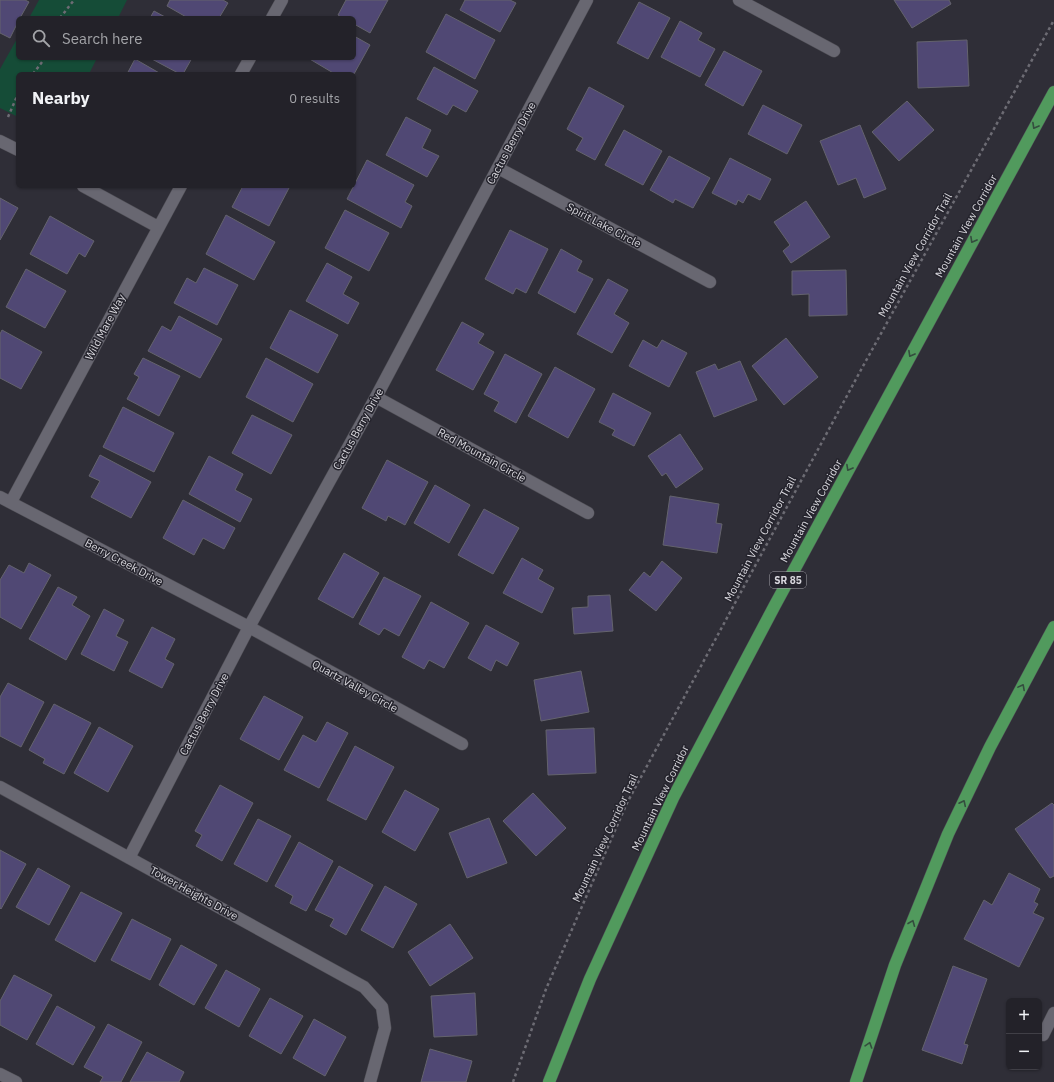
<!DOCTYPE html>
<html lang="en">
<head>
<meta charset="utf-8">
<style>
	:root { --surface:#232229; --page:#2b2a31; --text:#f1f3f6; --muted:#a3a4a8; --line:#403f46 }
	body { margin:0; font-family:"IBM Plex Sans",sans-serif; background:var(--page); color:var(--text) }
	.controls { position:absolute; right:12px; bottom:12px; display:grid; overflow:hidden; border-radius:6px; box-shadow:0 1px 3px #0004 }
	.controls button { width:36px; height:36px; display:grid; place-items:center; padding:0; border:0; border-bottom:1px solid var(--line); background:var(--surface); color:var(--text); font:20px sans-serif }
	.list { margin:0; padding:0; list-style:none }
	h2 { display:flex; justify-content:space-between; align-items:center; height:52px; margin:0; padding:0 16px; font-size:17px }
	h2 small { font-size:13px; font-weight:400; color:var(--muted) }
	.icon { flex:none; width:22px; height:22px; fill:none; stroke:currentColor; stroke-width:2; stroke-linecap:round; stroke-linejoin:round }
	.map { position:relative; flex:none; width:1054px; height:1082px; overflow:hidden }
	.search { position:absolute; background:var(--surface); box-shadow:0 1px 3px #0004; left:16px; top:16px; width:340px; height:44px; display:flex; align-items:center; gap:10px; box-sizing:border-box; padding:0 14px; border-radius:6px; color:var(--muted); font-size:15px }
	.panel { position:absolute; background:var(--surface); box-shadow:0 1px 3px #0004; left:16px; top:72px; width:340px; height:116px; border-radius:6px }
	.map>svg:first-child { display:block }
	.green { fill:#154c37 }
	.building { fill:#504874; stroke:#64636d }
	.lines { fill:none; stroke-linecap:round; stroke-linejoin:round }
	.minor-casing { stroke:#4d4c53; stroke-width:13 }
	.highway-casing { stroke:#4d4c53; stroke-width:13 }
	.path { stroke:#6d6c74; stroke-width:2.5; stroke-dasharray:3 3; stroke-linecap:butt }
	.minor { stroke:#686771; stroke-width:12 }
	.highway { stroke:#519a5d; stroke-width:12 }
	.oneway { stroke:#344d3e }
	.labels { text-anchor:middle; stroke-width:3; stroke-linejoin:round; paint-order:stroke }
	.shield { fill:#25242d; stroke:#a2a1a8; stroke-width:1 }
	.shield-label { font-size:10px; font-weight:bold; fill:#d8d7dd }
	.street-label { font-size:11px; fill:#d8d7dd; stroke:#25242d }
</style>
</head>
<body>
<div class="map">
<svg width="1054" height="1082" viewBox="0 0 1054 1082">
	<rect width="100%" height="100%" fill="#2f2e37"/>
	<path class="green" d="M39,0h88l-9,18h-89z
		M18,37v21h79l-8,16h-71v43l-18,-9v-39z"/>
	<path class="building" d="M0,0h25l4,2 -9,16h-2v4l-8,16 -10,-5z
		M170,0h53l5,3 -9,15h-31l-21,-12z
		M346,0h42l-18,33 -16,-9v-6h-11l-5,-3z
		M465,0h45l6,3 -16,29 -40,-22z
		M894,0h55l2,4 -39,24z
		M639,2l31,16 -22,41 -31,-16z
		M154,11l13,7h-17z
		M446,14l49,26 -20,39 -49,-27z
		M680,21l22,12 -4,7 17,9 -15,28 -39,-20z
		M354,36l16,9 -16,29h-19l-27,-16h46z
		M967,40l2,46 -51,2 -1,-46z
		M724,51l38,20 -19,35 -38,-21z
		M150,58h42l-9,16h-3z
		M135,59l26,15h-34z
		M434,67l44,24 -12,21 -13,-7 -6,10 -30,-16z
		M589,87l35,19 -29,54 -19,-10 7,-12 -16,-9z
		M907,101l27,29 -35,31 -27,-29z
		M763,105l39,20 -15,29 -39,-20z
		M406,117l25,13 -9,18 17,8 -12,21 -41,-22z
		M860,125l26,64 -22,9 -8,-20 -18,7 -18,-44z
		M624,130l38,21 -19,34 -38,-20z
		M669,156l41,22 -17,30 -18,-9 -2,4 -23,-13z
		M730,158l41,21 -11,21 -12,-6 -5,9 -5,-3 -2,5 -24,-12z
		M367,160l47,25 -9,17 7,4 -11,22 -54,-29z
		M243,186h43l3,2 -20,38 -37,-19z
		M0,198l18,10 -18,32z
		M806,201l24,36 -39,26 -8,-12 7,-6 -16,-23z
		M345,210l44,23 -20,38 -44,-23z
		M226,215l49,27 -21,38 -48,-26z
		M50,216l44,25 -9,16 -6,-4 -12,21 -37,-20z
		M510,230l38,19 -22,44 -10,-5 -3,6 -28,-15z
		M561,249l21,12 -5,10 16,8 -18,34 -37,-20z
		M327,263l25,14 -9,17 16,9 -11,21 -42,-23z
		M204,268l34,17 -21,40 -43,-22 13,-25 9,5z
		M26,269l40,22 -21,37 -39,-21z
		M846,270l1,45 -38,1v-22l-17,1v-24z
		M608,279l20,11 -14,24 15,9 -17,30 -35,-19z
		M290,310l48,25 -20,38 -48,-25z
		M179,316l43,23 -22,39 -52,-27 14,-25 9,5z
		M462,322l22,12 -6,9 16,9 -21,38 -37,-20z
		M2,330l40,22 -21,37 -21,-11v-44z
		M786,338l32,39 -34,28 -32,-39z
		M643,340l14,8 5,-8 25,13 -18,34 -40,-21z
		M505,354l37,20 -26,49 -22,-12 5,-9 -15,-8z
		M143,358l37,18 -21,40 -32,-17 12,-22 -5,-3z
		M266,358l47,26 -20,38 -47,-25z
		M740,361l17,39 -43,17 -18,-45 19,-8 3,6z
		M555,367l40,22 -27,49 -40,-22z
		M613,393l38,20 -17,33 -22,-11 3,-5 -16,-8z
		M123,407l51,26 -20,39 -51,-25z
		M252,415l40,20 -21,39 -39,-21z
		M680,434l23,35 -27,19 -10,-15 -4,3 -14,-20z
		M100,455l51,27 -20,36 -40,-21 9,-16 -11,-5z
		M209,456l34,18 -8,16 17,9 -12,23 -51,-28z
		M387,460l41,22 -23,43 -17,-9 -2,5 -24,-13z
		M435,485l35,20 -21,38 -35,-20z
		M670,496l49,8 -3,19 6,1 -5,29 -54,-8z
		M183,500l52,28 -11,21 -21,-11 -9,17 -31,-17z
		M484,509l35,19 -26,46 -35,-19z
		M344,553l35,20 -26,45 -35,-19z
		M522,558l21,12 -5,9 16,9 -12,25 -39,-20z
		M662,561l20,17 -26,33 -27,-21 15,-18 6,5z
		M29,563l22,12 -30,54 -21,-12v-37l9,-15 15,8z
		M384,577l37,19 -22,40 -15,-8 -5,7 -20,-11z
		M58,587l19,10 -5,8 18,11 -24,44 -37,-21z
		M610,595l3,36 -39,3 -2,-26 16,-1v-11z
		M431,602l38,21 -25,45 -15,-8 -5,9 -22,-12z
		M104,609l20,11 -8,16 12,6 -14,29 -33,-17z
		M486,625l33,18 -12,23 -11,-6 -5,11 -23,-13z
		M152,627l23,12 -10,20 9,5 -12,24 -33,-17z
		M581,671l8,41 -48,9 -7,-41z
		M8,683l36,19 -23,45 -21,-11v-39z
		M264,696l39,21 -24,43 -39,-21z
		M54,704l37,19 -27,51 -21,-11 2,-4 -16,-9z
		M327,722l21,11 -29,55 -35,-18 19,-35 13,7z
		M99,727l34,19 -25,46 -34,-19z
		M594,728l2,45 -48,2 -2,-45z
		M355,746l39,21 -28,53 -39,-20z
		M220,785l33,18 -31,58 -26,-15 6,-11 -7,-4z
		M405,790l34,19 -24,42 -33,-19z
		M533,793l33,35 -30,28 -33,-35z
		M1052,803l2,2v71l-4,2 -35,-49z
		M489,818l18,45 -40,15 -18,-45z
		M258,819l33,17 -24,46 -33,-18z
		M299,842l34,19 -27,50 -16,-8 3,-7 -18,-10z
		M0,850l26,14 -25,45 -1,-1z
		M339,866l34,19 -27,50 -16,-9 4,-7 -19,-9z
		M38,868l32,18 -21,39 -33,-18z
		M1009,873l31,16 -6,13 4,2 -5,9 11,5 -25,49 -55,-28 20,-39 8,5z
		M385,886l32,18 -24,44 -32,-18z
		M81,892l41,21 -27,49 -40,-22z
		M132,919l39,20 -21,41 -39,-20z
		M450,924l23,34 -43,28 -22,-34z
		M181,945l36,20 -23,40 -35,-20z
		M953,966l34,13 -23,65 4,1 -6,19 -40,-14z
		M226,970l34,19 -21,38 -34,-19z
		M14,975l38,20 -25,45 -27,-15v-24z
		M475,993l2,42 -43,2 -3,-41z
		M270,998l33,18 -22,38 -32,-18z
		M57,1006l38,21 -22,38 -37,-21z
		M314,1019l32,18 -21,39 -32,-18z
		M108,1024l34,18 -21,40h-21l3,-5 -19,-10z
		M430,1049l42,12 -6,21h-45z
		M147,1052l37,20 -5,10h-49z"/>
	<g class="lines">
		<g class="minor-casing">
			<path id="minor" d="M739,0l95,51
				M272,18l10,-18
				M241,74l9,-16
				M0,141l18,9
				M498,168l212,114
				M83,186l75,41
				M376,397l212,116
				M0,497l249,130 213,117
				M11,502l170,-316
				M0,787l364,200 18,20 3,21 -15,54
				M129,858l120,-231 127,-230 211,-397
				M1043,1035l11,-22
				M0,1074l16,8"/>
		</g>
		<g class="highway-casing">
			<path id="highway" d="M549,1082l41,-103 83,-181 102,-193 279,-513
				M856,1082l39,-117 53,-131 42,-87 64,-120"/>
		</g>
		<path class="path" d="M60,18l14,-18
			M33,74l12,-16
			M8,117l10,-23
			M513,1082l33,-93 81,-186 235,-435 192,-348"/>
		<use href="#minor" class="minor"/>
		<use href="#highway" class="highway"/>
	</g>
	<defs><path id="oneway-chevron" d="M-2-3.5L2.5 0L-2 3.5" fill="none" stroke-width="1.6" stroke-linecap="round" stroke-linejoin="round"/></defs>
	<g class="oneway">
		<use href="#oneway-chevron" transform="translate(1035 126) rotate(119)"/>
		<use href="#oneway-chevron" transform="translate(973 240) rotate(119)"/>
		<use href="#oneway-chevron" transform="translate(911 354) rotate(119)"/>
		<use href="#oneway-chevron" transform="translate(849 468) rotate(119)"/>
		<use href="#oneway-chevron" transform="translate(1022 687) rotate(-62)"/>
		<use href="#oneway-chevron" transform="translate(963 803) rotate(-64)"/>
		<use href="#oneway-chevron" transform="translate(912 923) rotate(-68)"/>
		<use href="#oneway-chevron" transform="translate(869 1045) rotate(-72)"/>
	</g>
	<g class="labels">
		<rect class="shield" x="770" y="572" width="36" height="16" rx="3"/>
		<g class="shield-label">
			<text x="788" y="584">SR 85</text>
		</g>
		<g class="street-label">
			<text transform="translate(511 143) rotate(-62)" y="4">Cactus Berry Drive</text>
			<text transform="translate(604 225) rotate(28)" y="4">Spirit Lake Circle</text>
			<text transform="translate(966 226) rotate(-61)" y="4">Mountain View Corridor</text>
			<text transform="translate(915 255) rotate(-61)" y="4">Mountain View Corridor Trail</text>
			<text transform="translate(105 327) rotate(-62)" y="4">Wild Mare Way</text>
			<text transform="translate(358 429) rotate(-61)" y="4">Cactus Berry Drive</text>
			<text transform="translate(482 455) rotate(29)" y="4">Red Mountain Circle</text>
			<text transform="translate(811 511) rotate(-61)" y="4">Mountain View Corridor</text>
			<text transform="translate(760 539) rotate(-62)" y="4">Mountain View Corridor Trail</text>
			<text transform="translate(124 562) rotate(28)" y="4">Berry Creek Drive</text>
			<text transform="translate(355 686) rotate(29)" y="4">Quartz Valley Circle</text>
			<text transform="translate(204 714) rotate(-62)" y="4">Cactus Berry Drive</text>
			<text transform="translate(660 798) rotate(-64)" y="4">Mountain View Corridor</text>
			<text transform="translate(605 838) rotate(-65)" y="4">Mountain View Corridor Trail</text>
			<text transform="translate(194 893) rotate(29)" y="4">Tower Heights Drive</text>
		</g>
	</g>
</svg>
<div class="controls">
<button>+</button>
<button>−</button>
</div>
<div class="search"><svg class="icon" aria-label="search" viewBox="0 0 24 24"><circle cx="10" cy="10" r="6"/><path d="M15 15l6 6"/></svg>Search here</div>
<section class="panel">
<h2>Nearby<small>0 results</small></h2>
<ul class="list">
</ul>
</section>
</div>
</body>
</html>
